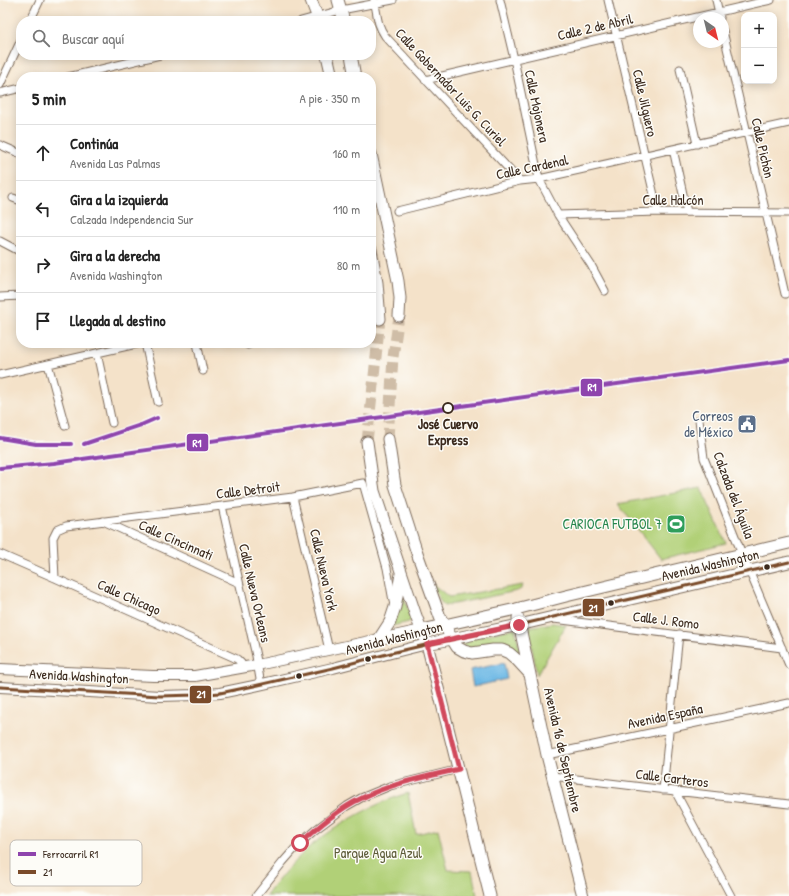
<!DOCTYPE html>
<html lang="es">
<head>
<meta charset="utf-8">
<style>
	:root { --surface:#fff; --page:#f2f2f2; --text:#222; --muted:#767676; --line:#e0e0e0 }
	body { margin:0; font-family:"Patrick Hand",sans-serif; background:var(--page); color:var(--text) }
	.controls { position:absolute; right:12px; top:12px; display:grid; overflow:hidden; border-radius:8px; box-shadow:0 2px 10px #0003 }
	.controls button { width:36px; height:36px; display:grid; place-items:center; padding:0; border:0; border-bottom:1px solid var(--line); background:var(--surface); color:var(--text); font:20px sans-serif }
	.compass { position:absolute; left:693px; top:12px; width:36px; height:36px; border-radius:50%; background:var(--surface); box-shadow:0 2px 10px #0003; rotate:145deg }
	.stop { position:absolute; width:12px; height:12px; margin:-9px; border:3px solid #d1495b; border-radius:50%; background:#fff }
	.stop.end { background:#d1495b; border-color:#fff; box-shadow:0 1px 4px #0008 }
	.list { margin:0; padding:0; list-style:none }
	h2 { display:flex; justify-content:space-between; align-items:center; height:52px; margin:0; padding:0 16px; font-size:17px }
	h2 small { font-size:13px; font-weight:400; color:var(--muted) }
	.list li { display:grid; grid-template-columns:26px 1fr auto; gap:12px; align-items:center; box-sizing:border-box; height:56px; padding:0 16px; border-top:1px solid var(--line) }
	.list b { display:block; font-size:15px; white-space:nowrap }
	.list p { margin:0; font-size:13px; white-space:nowrap; color:var(--muted) }
	.list em { font-size:13px; font-style:normal; color:var(--muted) }
	.icon { flex:none; width:22px; height:22px; fill:none; stroke:currentColor; stroke-width:2; stroke-linecap:round; stroke-linejoin:round }
	.map { position:relative; flex:none; width:789px; height:896px; overflow:hidden }
	.search { position:absolute; background:var(--surface); box-shadow:0 2px 10px #0003; left:16px; top:16px; width:360px; height:44px; display:flex; align-items:center; gap:10px; box-sizing:border-box; padding:0 14px; border-radius:16px; color:var(--muted); font-size:15px }
	.panel { position:absolute; background:var(--surface); box-shadow:0 2px 10px #0003; left:16px; top:72px; width:360px; height:276px; border-radius:16px }
	.map>svg:first-child { display:block }
	.green { fill:#b1d077; stroke:#767d4a }
	.water { fill:#6cb8e5; stroke:#547182 }
	.lines { fill:none; stroke-linecap:round; stroke-linejoin:round }
	.primary-tunnel { stroke:#cfbda7; stroke-width:11; stroke-dasharray:11 5.5; stroke-linecap:butt }
	.minor-casing { stroke:#7c6a5a; stroke-width:9 }
	.secondary-casing { stroke:#7c6a5a; stroke-width:12 }
	.primary-casing { stroke:#7c6a5a; stroke-width:13 }
	.minor { stroke:#fff; stroke-width:7 }
	.secondary { stroke:#fff; stroke-width:10 }
	.primary { stroke:#fff; stroke-width:11 }
	.bus-1-casing { stroke:#fdfcf7; stroke-width:6 }
	.bus-1 { stroke:#7a4b2a; stroke-width:3 }
	.rail-1-casing { stroke:#fdfcf7; stroke-width:7 }
	.rail-1 { stroke:#8e44ad; stroke-width:4 }
	.route { stroke:#d1495b; stroke-width:5 }
	.stop-dot { fill:#fdfcf7; stroke:#3b2a1e; stroke-width:2 }
	.bus-dot { fill:#3b2a1e; stroke:#fdfcf7; stroke-width:1.5 }
	.labels { text-anchor:middle; stroke-width:3; stroke-linejoin:round; paint-order:stroke }
	.street-label { font-size:14px; fill:#3b2a1e; stroke:#fdfcf7 }
	.service-label { font-size:14px; fill:#4e5e75; stroke:#fdfcf7; text-anchor:end }
	.stop-label { font-size:14px; font-weight:bold; fill:#3b2a1e; stroke:#fdfcf7 }
	.leisure-label { font-size:14px; fill:#27864d; stroke:#fdfcf7; text-anchor:end }
	.park-label { font-size:14px; fill:#5e5c39; stroke:#fdfcf7 }
	.key { fill:#fdfcf7; stroke:#c3bdb6; stroke-width:1 }
	.key-label { font-size:11px; fill:#3b2a1e }
	.line-badge { stroke:#fdfcf7; stroke-width:1.5 }
	.badge-label { font-size:11px; text-anchor:middle; font-weight:bold; fill:#fff }
</style>
</head>
<body>
<div class="map">
<svg width="789" height="896" viewBox="0 0 789 896">
	<rect width="100%" height="100%" fill="#fdfcf7"/>
	<filter id="ink" filterUnits="userSpaceOnUse"><feTurbulence type="fractalNoise" baseFrequency=".025" numOctaves="2"/><feDisplacementMap in="SourceGraphic" scale="8" xChannelSelector="R" yChannelSelector="G"/><feConvolveMatrix kernelMatrix="1 2 1 2 8 2 1 2 1" color-interpolation-filters="sRGB"/></filter>
	<filter id="wash" filterUnits="userSpaceOnUse"><feTurbulence type="fractalNoise" baseFrequency=".012" numOctaves="4" result="noise"/><feDisplacementMap in="SourceGraphic" scale="16" xChannelSelector="R" yChannelSelector="G"/><feGaussianBlur stdDeviation="0.9" result="paint"/><feColorMatrix in="noise" values="0 0 0 0 0 0 0 0 0 0 0 0 0 0 0 0 0 1.4 0 .05"/><feComposite in="paint" operator="in"/></filter>
	<g filter="url(#wash)">
		<rect width="100%" height="100%" fill="#f4e2c9"/>
		<path class="green" d="M701,488l25,55 -65,16 -43,-55z
			M431,583l18,14 74,-12 -2,4 -4,2 -73,15 -3,-4z
			M403,594l8,25 -2,3 -17,4 8,-30z
			M553,623l13,2 -29,50 -9,-48z
			M515,628l6,27 -8,-7 -11,-4 -30,5 -8,-3 -5,-5z
			M408,793l8,41 22,-5 10,41 24,1 5,25h-211c11,-15 24,-31 38,-44 9,-9 20,-16 30,-23 23,-15 47,-28 74,-36z"/>
		<path class="water" d="M504,663l3,16 -34,8 -3,-17z"/>
	</g>
	<g filter="url(#ink)">
		<g class="lines">
			<path class="primary-tunnel" d="M388,439l5,-82 6,-41
				M367,442l13,-123"/>
			<g class="minor-casing">
				<path id="minor" d="M374,0c4,15 2,23 11,36l135,145
					M500,0l14,59 25,120 19,36 33,50 14,26
					M608,0l50,212
					M716,0l4,18
					M30,21l10,-21
					M301,21l40,-11 52,-10
					M723,31l62,263
					M680,69l17,75
					M68,77l92,-22
					M425,80l346,-80
					M0,85l21,-45
					M0,93l21,-5
					M0,145l21,9
					M673,149l14,63
					M13,198l8,3
					M397,211l123,-30 19,-2 250,-56
					M558,215l100,-3 131,1
					M0,241l21,11
					M0,297l21,-1
					M145,343l13,59
					M197,343l6,28
					M247,343l1,2
					M97,353l15,70
					M48,364l17,62
					M0,375l141,-32
					M699,420l5,38 38,96 47,111
					M293,497l36,153
					M222,506l34,150 5,29
					M103,521l136,62
					M0,554l55,24 182,81 4,4 2,4
					M55,578l-2,-40 4,-8 9,-4 227,-29 70,-14 24,85 6,33
					M554,619l228,29
					M547,755l242,-52
					M552,776l123,15 114,13
					M663,790l16,-156
					M675,791l56,105
					M256,896l27,-34 15,-17 17,-15 32,-24 14,-8 29,-12 69,-17"/>
			</g>
			<g class="secondary-casing">
				<path id="secondary" d="M0,669l153,7h42l62,-11 165,-35
					M0,687l160,9 36,-1 24,-2 34,-7 79,-18 58,-15 36,-9"/>
			</g>
			<g class="primary-casing">
				<path id="primary" d="M311,0l8,21
					M338,0l6,21
					M327,55l5,22
					M351,55l4,22
					M371,154l27,127 2,17 -1,18
					M371,250l6,33 3,36
					M388,439l7,46 21,65 24,67 12,22 5,8 7,4 8,2 21,-3h9l7,3 8,7 13,14
					M367,442l7,49 42,125 12,32 62,248
					M518,618l29,137 36,141
					M422,630l94,-21 50,-13 223,-53
					M379,639l11,-17 5,-15 6,-33
					M427,644l92,-19 270,-63"/>
			</g>
			<use href="#minor" class="minor"/>
			<use href="#secondary" class="secondary"/>
			<use href="#primary" class="primary"/>
			<g class="bus-1-casing">
				<path id="bus-1" d="M0,687l160,9 36,-1 24,-2 34,-7 79,-18 58,-15 43,-10 85,-18 270,-63"/>
			</g>
			<use href="#bus-1" class="bus-1"/>
			<g class="rail-1-casing">
				<path id="rail-1" d="M0,438l36,6h35
					M84,444l57,-19 16,-7
					M0,468l54,-5 735,-103"/>
			</g>
			<use href="#rail-1" class="rail-1"/>
		</g>
	</g>
	<g class="lines" filter="url(#ink)">
		<path class="route" d="M300,843c18,-16 40,-35 62,-45 30,-15 64,-21 97,-29l-32,-125 92,-19"/>
	</g>
	<defs>
		<g id="civic-square" transform="scale(1)"><rect x="-9" y="-9" width="18" height="18" rx="4" fill="#5c6f8a" stroke="#fdfcf7"/><path d="M-.6-6.5H3V-4.5H.6V-3L4-1V1h2V6H-6V1h2V-1L-.6-3ZM-1.2 2.5V6h2.4V2.5Z" fill="#fff"/></g>
		<g id="stadium-square" transform="scale(1)"><rect x="-9" y="-9" width="18" height="18" rx="4" fill="#2e9e5b" stroke="#fdfcf7"/><path d="M0-5a6.5 5 0 1 0 0 10a6.5 5 0 1 0 0-10ZM-3.5-1.8h7v3.6h-7Z" fill="#fff"/></g>
	</defs>
	<g fill-rule="evenodd">
		<use href="#civic-square" x="747" y="424"/>
		<use href="#stadium-square" x="676" y="524"/>
	</g>
	<circle class="stop-dot" cx="448" cy="408" r="5"/>
	<g class="bus-dot">
		<circle cx="767" cy="567" r="3.5"/>
		<circle cx="611" cy="603" r="3.5"/>
		<circle cx="368" cy="659" r="3.5"/>
		<circle cx="299" cy="676" r="3.5"/>
	</g>
	<g class="labels">
		<g class="street-label">
			<text transform="translate(595 27) rotate(-13)" y="5">Calle 2 de Abril</text>
			<text transform="translate(451 87) rotate(47)" y="5">Calle Gobernador Luis G. Curiel</text>
			<text transform="translate(645 103) rotate(77)" y="5">Calle Jilguero</text>
			<text transform="translate(537 106) rotate(78)" y="5">Calle Mojonera</text>
			<text transform="translate(763 148) rotate(77)" y="5">Calle Pichón</text>
			<text transform="translate(532 167) rotate(-12)" y="5">Calle Cardenal</text>
			<text x="673" y="205">Calle Halcón</text>
			<text transform="translate(248 490) rotate(-7)" y="5">Calle Detroit</text>
			<text transform="translate(734 495) rotate(69)" y="5">Calzada del Águila</text>
			<text transform="translate(176 540) rotate(24)" y="5">Calle Cincinnati</text>
			<text transform="translate(710 565) rotate(-13)" y="5">Avenida Washington</text>
			<text transform="translate(324 570) rotate(77)" y="5">Calle Nueva York</text>
			<text transform="translate(255 593) rotate(77)" y="5">Calle Nueva Orleans</text>
			<text transform="translate(129 597) rotate(24)" y="5">Calle Chicago</text>
			<text transform="translate(666 620) rotate(7)" y="5">Calle J. Romo</text>
			<text transform="translate(394 638) rotate(-14)" y="5">Avenida Washington</text>
			<text transform="translate(79 676) rotate(3)" y="5">Avenida Washington</text>
			<text transform="translate(665 716) rotate(-12)" y="5">Avenida España</text>
			<text transform="translate(563 750) rotate(77)" y="5">Avenida 16 de Septiembre</text>
			<text transform="translate(672 778) rotate(7)" y="5">Calle Carteros</text>
		</g>
		<g class="service-label">
			<text x="733" y="421">Correos<tspan x="733" dy="16">de México</tspan></text>
		</g>
		<g class="stop-label">
			<text x="448" y="429">José Cuervo<tspan x="448" dy="16">Express</tspan></text>
		</g>
		<g class="leisure-label">
			<text x="662" y="529">CARIOCA FUTBOL 7</text>
		</g>
		<g class="park-label">
			<text x="378" y="858">Parque Agua Azul</text>
		</g>
	</g>
	<rect x="10" y="840" width="132" height="46" rx="6" class="key"/>
	<rect x="18" y="852" width="18" height="4" fill="#8e44ad"/>
	<rect x="18" y="870" width="18" height="4" fill="#7a4b2a"/>
	<g class="key-label">
		<text x="43" y="858">Ferrocarril R1</text>
		<text x="43" y="876">21</text>
	</g>
	<g class="line-badge">
		<rect x="580" y="378" width="23" height="19" rx="4" fill="#8e44ad"/>
		<rect x="186" y="433" width="23" height="19" rx="4" fill="#8e44ad"/>
		<rect x="582" y="598" width="23" height="19" rx="4" fill="#7a4b2a"/>
		<rect x="189" y="685" width="23" height="19" rx="4" fill="#7a4b2a"/>
	</g>
	<g class="badge-label">
		<text x="592" y="391">R1</text>
		<text x="197" y="447">R1</text>
		<text x="593" y="612">21</text>
		<text x="201" y="698">21</text>
	</g>
</svg>
<div class="controls">
<button>+</button>
<button>−</button>
</div>
<svg class="compass" viewBox="-18 -18 36 36"><path d="M0-13l5 13h-10z" fill="#e53935"/><path d="M0 13l5-13h-10z" fill="#767676"/></svg>
<div class="stop" style="left:300px;top:843px"></div>
<div class="stop end" style="left:519px;top:625px"></div>
<div class="search"><svg class="icon" aria-label="search" viewBox="0 0 24 24"><circle cx="10" cy="10" r="6"/><path d="M15 15l6 6"/></svg>Buscar aquí</div>
<section class="panel">
<h2>5 min<small>A pie · 350 m</small></h2>
<ul class="list">
<li><svg class="icon" aria-label="ahead" viewBox="0 0 24 24"><path d="M12 20V5M6 11l6-6 6 6"/></svg><div><b>Continúa</b><p>Avenida Las Palmas</p></div><em>160 m</em></li>
<li><svg class="icon" aria-label="left" viewBox="0 0 24 24"><path d="M17 20v-9H6M10 6l-5 5 5 5"/></svg><div><b>Gira a la izquierda</b><p>Calzada Independencia Sur</p></div><em>110 m</em></li>
<li><svg class="icon" aria-label="right" viewBox="0 0 24 24"><path d="M7 20v-9h11M14 6l5 5-5 5"/></svg><div><b>Gira a la derecha</b><p>Avenida Washington</p></div><em>80 m</em></li>
<li><svg class="icon" aria-label="arrive" viewBox="0 0 24 24"><path d="M6 21V4h12l-3 4 3 4H6"/></svg><div><b>Llegada al destino</b></div></li>
</ul>
</section>
</div>
</body>
</html>
